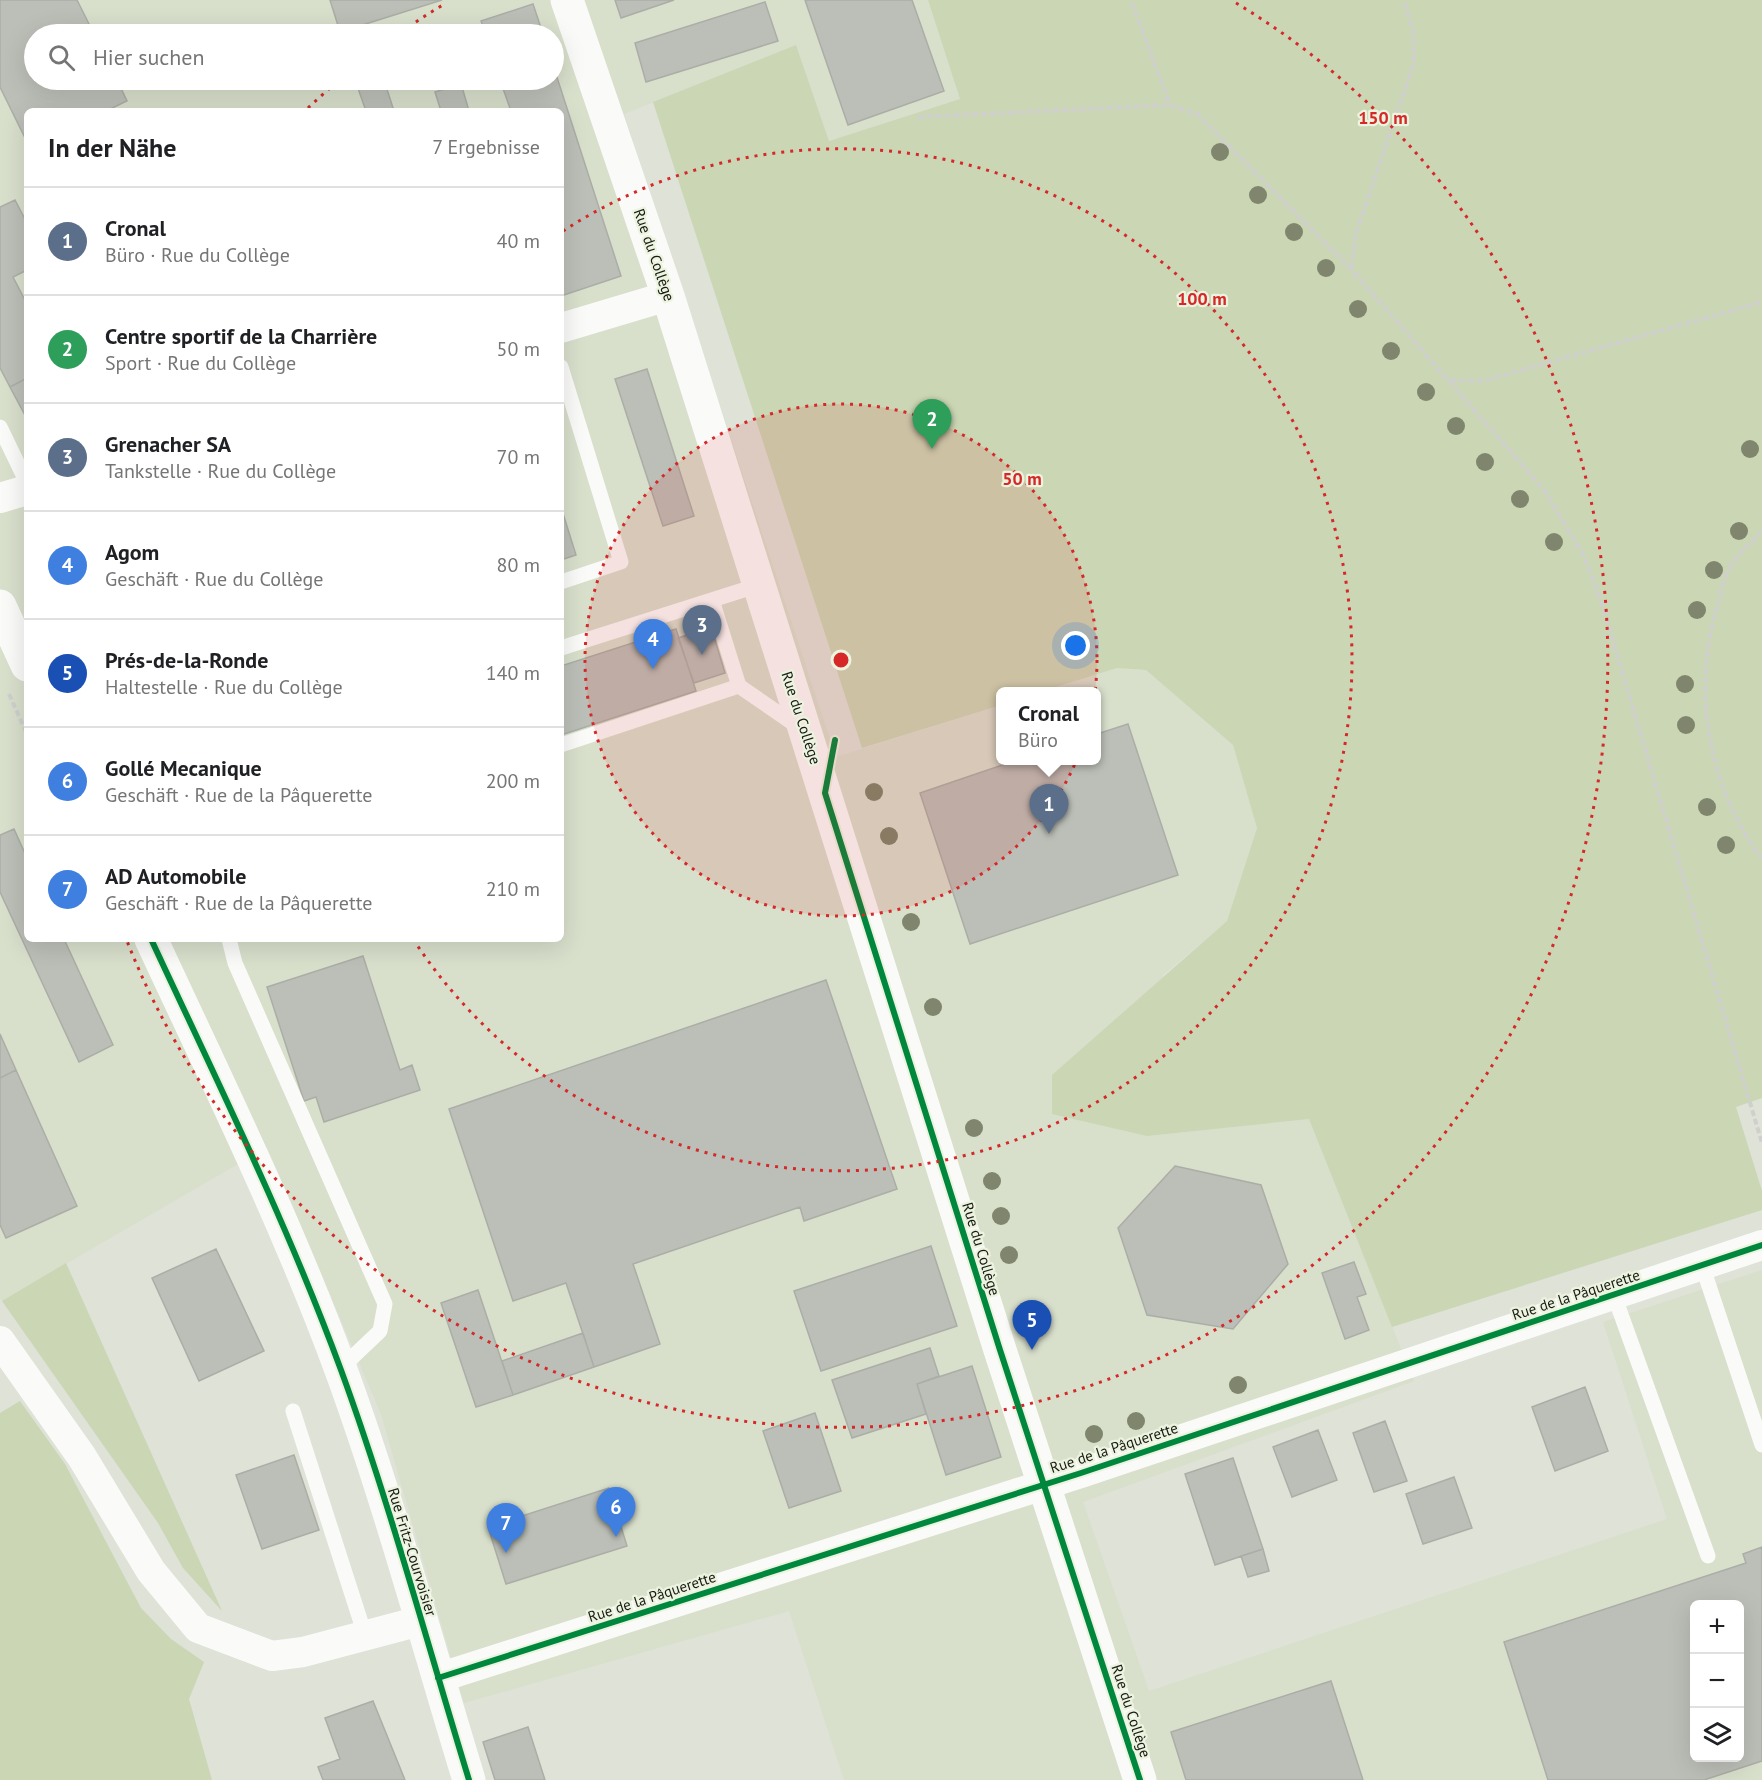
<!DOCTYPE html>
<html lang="de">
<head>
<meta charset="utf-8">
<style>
	:root { --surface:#fff; --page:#f6f6f6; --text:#202124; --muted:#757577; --line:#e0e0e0; --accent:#1a73e8 }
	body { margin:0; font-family:"PT Sans",sans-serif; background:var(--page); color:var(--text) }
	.controls { position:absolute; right:18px; bottom:18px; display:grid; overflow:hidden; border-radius:9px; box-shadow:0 6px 24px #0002 }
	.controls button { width:54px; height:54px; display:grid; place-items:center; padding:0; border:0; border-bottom:2px solid var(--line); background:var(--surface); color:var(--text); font:30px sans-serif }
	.you { position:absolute; left:1076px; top:646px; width:21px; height:21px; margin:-15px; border:4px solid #fff; border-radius:50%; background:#1a73e8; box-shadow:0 0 0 9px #1a73e833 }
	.badge { display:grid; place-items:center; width:39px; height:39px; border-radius:50%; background:var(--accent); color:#fff; font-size:20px; font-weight:700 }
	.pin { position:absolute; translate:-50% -50px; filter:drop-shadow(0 2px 3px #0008) }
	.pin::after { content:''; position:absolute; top:32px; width:21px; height:18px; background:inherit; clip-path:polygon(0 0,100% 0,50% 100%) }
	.popup { position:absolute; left:996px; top:687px; width:105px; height:78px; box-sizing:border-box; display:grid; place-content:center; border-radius:9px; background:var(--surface); filter:drop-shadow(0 2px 4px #0005); font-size:20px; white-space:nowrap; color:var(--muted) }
	.popup b { font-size:22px; color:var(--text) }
	.popup::after { content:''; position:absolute; left:50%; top:100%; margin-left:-12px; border:12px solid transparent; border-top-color:var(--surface) }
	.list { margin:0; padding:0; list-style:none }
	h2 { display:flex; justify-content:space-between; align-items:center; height:78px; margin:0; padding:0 24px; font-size:26px }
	h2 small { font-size:20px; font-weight:400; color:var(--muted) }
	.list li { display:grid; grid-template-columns:39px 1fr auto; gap:18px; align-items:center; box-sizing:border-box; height:108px; padding:0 24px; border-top:2px solid var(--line) }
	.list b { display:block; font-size:22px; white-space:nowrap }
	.list p { margin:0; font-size:20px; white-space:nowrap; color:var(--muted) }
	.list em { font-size:20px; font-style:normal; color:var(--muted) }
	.icon { flex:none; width:33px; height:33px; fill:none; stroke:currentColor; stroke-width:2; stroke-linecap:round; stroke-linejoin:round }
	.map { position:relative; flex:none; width:1762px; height:1780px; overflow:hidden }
	.search { position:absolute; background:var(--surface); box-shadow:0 6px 24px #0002; left:24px; top:24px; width:540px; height:66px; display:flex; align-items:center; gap:15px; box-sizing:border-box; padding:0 21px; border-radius:33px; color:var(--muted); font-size:22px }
	.panel { position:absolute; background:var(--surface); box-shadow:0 6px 24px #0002; left:24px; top:108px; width:540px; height:834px; border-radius:9px }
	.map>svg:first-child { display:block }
	.built { fill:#d8dfcb; fill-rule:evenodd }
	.green { fill:#cbd6b4 }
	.building { fill:#bcbfb7; stroke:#abaea6; stroke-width:1.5; fill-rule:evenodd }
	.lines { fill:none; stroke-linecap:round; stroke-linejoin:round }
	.path { stroke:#cfd0cd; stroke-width:4; stroke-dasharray:6 3; stroke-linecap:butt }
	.service { stroke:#fafbf9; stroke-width:15 }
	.minor { stroke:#fafbf9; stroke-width:30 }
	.primary { stroke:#fafbf9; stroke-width:33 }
	.cycleway-casing { stroke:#ecf3df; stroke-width:10 }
	.cycleway { stroke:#00873e; stroke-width:6 }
	.tree { fill:#7f866d }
	.ring { fill:none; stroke:#d62828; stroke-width:3; stroke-dasharray:3 6 }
	.labels { text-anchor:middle; stroke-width:4.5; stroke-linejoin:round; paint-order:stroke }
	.street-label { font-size:15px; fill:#181a14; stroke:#ecf3df }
	.centre { fill:#d62828; stroke:#ecf3df; stroke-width:3 }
	.ring-label { font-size:18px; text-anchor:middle; font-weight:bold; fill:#d62828; stroke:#ecf3df; stroke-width:4.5; stroke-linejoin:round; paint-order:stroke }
</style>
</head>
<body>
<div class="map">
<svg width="1762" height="1780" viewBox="0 0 1762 1780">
	<rect width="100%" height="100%" fill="#dee2d7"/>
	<path class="built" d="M0,0h928l32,99 -131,42 -33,-96 -172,69 212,643 165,-52v55h96v-68l-54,-1 74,-23 29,2 87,75 24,83 -30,93 -64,54 -16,161 162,-17 105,262 -331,121 66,189 518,-172 -64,-197 159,-52v510h-918l-55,-169 -325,92 -83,-289 -114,-267 -265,154 -2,-3zM34,34h520v46h-520zM27,111h534v828h-534zM1694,1604h46v154h-46z"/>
	<path class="green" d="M928,0h834v1098l-26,9 26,84v19l-370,117 -83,-208 -162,17 -95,-22v-39l175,-154 30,-93 -24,-83 -87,-75 -29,-2 -74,23 -42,1v13l-139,43 -209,-646 143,-57 33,96 131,-42z
		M66,1263l156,348 -39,-43 -25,-45 -156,-222z
		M20,1401l45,63 76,144 30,31 33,23 -15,37 23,81h-212v-367z"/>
	<path class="building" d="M0,0h77l17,34h-60v46h83l10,21 -21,10h-79v31l-27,-55z
		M330,0h112l-102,32z
		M615,0h59l-53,18z
		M805,0h107l32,91 -96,34z
		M765,2l13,39 -132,41 -11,-39z
		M533,4l10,30h-57l-5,-13z
		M554,68l67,208 -60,20v-185h-50l-11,-31h54z
		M355,80h29l10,31h-28z
		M449,80h29v2l-16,5 7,24h-28l-6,-19 16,-5z
		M15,200l12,23v47l-14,7 14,27v74l-17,9 -10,-19v-161z
		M647,369l47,147 -31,10 -48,-147z
		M27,378v41l-17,-32z
		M561,507l15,48 -15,5z
		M711,627l14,46 -31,10 -16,-45z
		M676,629l20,62 -135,44v-69z
		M1128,724l50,151 -208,69 -50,-151 97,-33h80v-26z
		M14,829l13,29v81h37l49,106 -34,17 -79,-170v-57z
		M363,956l37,114 12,-5 8,25 -96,32 -8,-25 -12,4 -37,-114z
		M826,980l71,209 -93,32 -4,-14 -167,57 27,80 -66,23 -28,-84 -53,18 -64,-192z
		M0,1034l16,36 -16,8z
		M16,1070l61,136 -71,32 -6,-13v-147z
		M1175,1166l86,19 27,79 -55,65 -86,-14 -29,-87z
		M931,1246l26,80 -136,45 -27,-80z
		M216,1249l48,102 -65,30 -47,-103z
		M1354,1262l12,32 -9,3 12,33 -24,9 -23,-66z
		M478,1290l35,105 -37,12 -35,-104z
		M583,1333l11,34 -81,28 -11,-34z
		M930,1348l9,28 -22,8 9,30 -74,24 -20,-58z
		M972,1366l29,91 -55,18 -29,-91z
		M1585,1387l23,64 -53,20 -23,-64z
		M815,1413l26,78 -52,17 -26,-77z
		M1385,1421l22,60 -33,11 -21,-59z
		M1318,1430l19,50 -45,17 -19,-50z
		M294,1455l25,75 -57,19 -26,-74z
		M1233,1458l30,91 -48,16 -30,-91z
		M1454,1477l18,51 -49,16 -17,-50z
		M609,1488l18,58 -121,38 -18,-57z
		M1762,1547v214l-58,19h-156l-44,-138 242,-79 -3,-9zM1694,1604h46v154h-46z
		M1263,1549l6,22 -21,6 -7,-21z
		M1331,1681l32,99h-177l-15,-48z
		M373,1701l32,79h-82l-5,-13 22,-8 -15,-41z
		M528,1727l17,53h-50l-12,-38z"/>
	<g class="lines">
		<path class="path" d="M1132,3l38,102
			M918,117l252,-12 27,9 154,155 193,221 40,66 18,48 160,539
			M1351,268l5,-35 58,-170 -1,-32 -9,-31
			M1450,380l33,1 279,-79
			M1762,531c-10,12 -26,24 -33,38 -6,10 -8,24 -11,35 -27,85 -10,184 44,255
			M9,694l18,40"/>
		<path class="service" d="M561,367l60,195 -60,20
			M0,427l27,56
			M561,648l198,-63
			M739,686l61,42
			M561,745l178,-59 -27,-86
			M229,939l6,24 150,341 -5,27 -40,38
			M1702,1265l60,180
			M1614,1295l94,261
			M293,1411l72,224"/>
		<path class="minor" d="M561,328l107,-32
			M0,498l27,-8
			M0,1341l82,116 69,114 47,57 74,28 31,-4 117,-31
			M438,1678l643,-205 681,-228"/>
		<path class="primary" d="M567,0l101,296 332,1054 140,430
			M0,606l27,59
			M151,939c66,142 136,284 190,431 49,134 86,273 128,410"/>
		<g class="cycleway-casing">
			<path id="cycleway" d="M835,740l-10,53 175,557 140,430
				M151,939c66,142 136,284 190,431 49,134 86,273 128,410
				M438,1678l643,-205 681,-228"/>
		</g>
		<use href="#cycleway" class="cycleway"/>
	</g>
	<g class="tree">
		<circle cx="1220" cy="152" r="9"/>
		<circle cx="1258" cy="195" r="9"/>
		<circle cx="1294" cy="232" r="9"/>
		<circle cx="1326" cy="268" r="9"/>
		<circle cx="1358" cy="309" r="9"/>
		<circle cx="1391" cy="351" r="9"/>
		<circle cx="1426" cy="392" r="9"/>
		<circle cx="1456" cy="426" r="9"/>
		<circle cx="1750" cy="449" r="9"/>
		<circle cx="1485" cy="462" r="9"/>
		<circle cx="1520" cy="499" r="9"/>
		<circle cx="1739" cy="531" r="9"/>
		<circle cx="1554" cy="542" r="9"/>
		<circle cx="1714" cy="570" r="9"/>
		<circle cx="1697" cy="610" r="9"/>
		<circle cx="1685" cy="684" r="9"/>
		<circle cx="1686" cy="725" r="9"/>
		<circle cx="874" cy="792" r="9"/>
		<circle cx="1707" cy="807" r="9"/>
		<circle cx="889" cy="836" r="9"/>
		<circle cx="1726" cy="845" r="9"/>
		<circle cx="911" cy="922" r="9"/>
		<circle cx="933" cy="1007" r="9"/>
		<circle cx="974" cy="1128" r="9"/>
		<circle cx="992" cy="1181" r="9"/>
		<circle cx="1001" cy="1216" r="9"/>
		<circle cx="1009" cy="1255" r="9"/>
		<circle cx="1029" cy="1323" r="9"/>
		<circle cx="1238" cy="1385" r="9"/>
		<circle cx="1136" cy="1421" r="9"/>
		<circle cx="1094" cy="1434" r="9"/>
	</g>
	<circle cx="841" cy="660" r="256" fill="#d62828" fill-opacity=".12"/>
	<g class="ring">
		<circle cx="841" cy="660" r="256"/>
		<path d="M563 231A511 511 0 1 1 415 942"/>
		<path d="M308 108A767 767 0 0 1 338 81M401 32A767 767 0 0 1 446 3M1236 3A767 767 0 1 1 127 941"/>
	</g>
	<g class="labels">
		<g class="street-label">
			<text transform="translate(654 255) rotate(71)" y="5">Rue du Collège</text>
			<text transform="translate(801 718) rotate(72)" y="5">Rue du Collège</text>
			<text transform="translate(981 1249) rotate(73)" y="5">Rue du Collège</text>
			<text transform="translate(1576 1295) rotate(-18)" y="5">Rue de la Pâquerette</text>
			<text transform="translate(1114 1448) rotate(-18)" y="5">Rue de la Pâquerette</text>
			<text transform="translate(412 1552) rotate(73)" y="5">Rue Fritz-Courvoisier</text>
			<text transform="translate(652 1597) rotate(-18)" y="5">Rue de la Pâquerette</text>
			<text transform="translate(1131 1711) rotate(72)" y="5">Rue du Collège</text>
		</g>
	</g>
	<circle cx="841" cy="660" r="9" class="centre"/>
	<g class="ring-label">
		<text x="1383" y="124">150 m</text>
		<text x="1202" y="305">100 m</text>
		<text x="1022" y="485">50 m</text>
	</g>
</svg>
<div class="controls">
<button>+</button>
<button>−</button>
<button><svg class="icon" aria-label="layers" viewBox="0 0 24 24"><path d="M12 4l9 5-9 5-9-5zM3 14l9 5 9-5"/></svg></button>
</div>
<div class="you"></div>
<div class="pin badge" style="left:1049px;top:834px;background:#5c6f8a">1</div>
<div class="popup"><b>Cronal</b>Büro</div>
<div class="pin badge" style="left:932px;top:449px;background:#2e9e5b">2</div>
<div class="pin badge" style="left:702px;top:655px;background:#5c6f8a">3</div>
<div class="pin badge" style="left:653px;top:669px;background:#3f7fe0">4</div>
<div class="pin badge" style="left:1032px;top:1350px;background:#1a4fb4">5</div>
<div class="pin badge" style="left:616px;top:1537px;background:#3f7fe0">6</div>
<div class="pin badge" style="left:506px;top:1553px;background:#3f7fe0">7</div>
<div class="search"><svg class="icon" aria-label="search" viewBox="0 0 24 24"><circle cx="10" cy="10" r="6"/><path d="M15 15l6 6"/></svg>Hier suchen</div>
<section class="panel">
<h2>In der Nähe<small>7 Ergebnisse</small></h2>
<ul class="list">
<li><span class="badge" style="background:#5c6f8a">1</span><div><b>Cronal</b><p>Büro · Rue du Collège</p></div><em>40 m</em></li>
<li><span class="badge" style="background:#2e9e5b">2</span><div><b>Centre sportif de la Charrière</b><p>Sport · Rue du Collège</p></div><em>50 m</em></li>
<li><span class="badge" style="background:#5c6f8a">3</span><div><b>Grenacher SA</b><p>Tankstelle · Rue du Collège</p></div><em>70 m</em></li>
<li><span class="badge" style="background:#3f7fe0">4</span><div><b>Agom</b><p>Geschäft · Rue du Collège</p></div><em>80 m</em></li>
<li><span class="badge" style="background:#1a4fb4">5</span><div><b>Prés-de-la-Ronde</b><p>Haltestelle · Rue du Collège</p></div><em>140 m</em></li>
<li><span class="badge" style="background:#3f7fe0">6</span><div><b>Gollé Mecanique</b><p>Geschäft · Rue de la Pâquerette</p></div><em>200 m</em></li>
<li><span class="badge" style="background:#3f7fe0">7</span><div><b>AD Automobile</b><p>Geschäft · Rue de la Pâquerette</p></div><em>210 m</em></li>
</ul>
</section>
</div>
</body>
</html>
